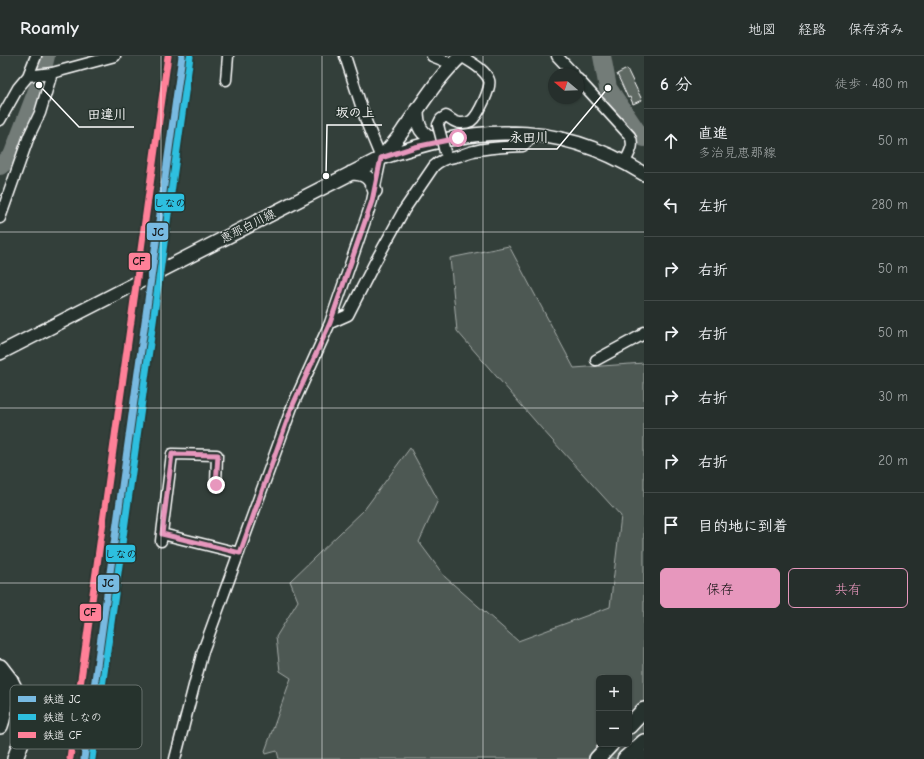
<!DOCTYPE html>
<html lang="ja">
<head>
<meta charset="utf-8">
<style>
	:root { --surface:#262f2c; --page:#2e3734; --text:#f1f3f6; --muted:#a4a9a9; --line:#424a48; --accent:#e797bd }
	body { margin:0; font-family:"Comic Neue","Klee One",sans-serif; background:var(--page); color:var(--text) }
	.controls { position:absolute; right:12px; bottom:12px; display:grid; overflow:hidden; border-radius:6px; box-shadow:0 1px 3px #0004 }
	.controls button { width:36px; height:36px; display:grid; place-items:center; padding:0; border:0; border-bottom:1px solid var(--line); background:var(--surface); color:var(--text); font:20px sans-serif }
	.compass { position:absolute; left:548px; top:12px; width:36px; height:36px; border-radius:50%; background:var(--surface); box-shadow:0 1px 3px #0004; rotate:289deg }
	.stop { position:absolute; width:12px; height:12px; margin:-9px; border:3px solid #e797bd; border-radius:50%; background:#fff }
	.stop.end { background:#e797bd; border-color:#fff; box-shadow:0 1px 4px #0008 }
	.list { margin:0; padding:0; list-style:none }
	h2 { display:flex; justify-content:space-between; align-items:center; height:52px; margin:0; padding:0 16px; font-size:17px }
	h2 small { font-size:13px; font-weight:400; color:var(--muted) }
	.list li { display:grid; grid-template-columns:26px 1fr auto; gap:12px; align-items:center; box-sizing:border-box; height:64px; padding:0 16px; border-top:1px solid var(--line) }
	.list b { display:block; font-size:15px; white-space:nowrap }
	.list p { margin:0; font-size:13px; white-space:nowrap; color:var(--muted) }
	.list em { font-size:13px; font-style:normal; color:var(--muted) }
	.actions { display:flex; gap:8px; padding:12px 16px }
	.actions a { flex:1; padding:9px 0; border:1px solid var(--accent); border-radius:6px; text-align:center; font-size:14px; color:var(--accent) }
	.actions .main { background:var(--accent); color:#111 }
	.icon { flex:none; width:22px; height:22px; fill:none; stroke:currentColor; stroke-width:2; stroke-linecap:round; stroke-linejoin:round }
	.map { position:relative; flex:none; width:644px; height:703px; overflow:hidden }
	header { display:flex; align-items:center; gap:24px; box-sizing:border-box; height:56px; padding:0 20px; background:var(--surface); border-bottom:1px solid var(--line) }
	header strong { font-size:19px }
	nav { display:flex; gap:22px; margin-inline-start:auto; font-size:14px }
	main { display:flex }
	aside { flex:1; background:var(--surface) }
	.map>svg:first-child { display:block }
	.green { fill:#4d5853; stroke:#a6aca9; fill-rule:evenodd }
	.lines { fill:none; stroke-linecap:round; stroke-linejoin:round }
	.river { stroke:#737b78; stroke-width:18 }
	.building { fill:#5f6964; stroke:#fff }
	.minor-casing { stroke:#fff; stroke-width:13 }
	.major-casing { stroke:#fff; stroke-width:16 }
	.highway-casing { stroke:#fff; stroke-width:18 }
	.minor { stroke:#26332d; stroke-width:10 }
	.major { stroke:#26332d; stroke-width:13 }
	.highway { stroke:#26332d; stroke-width:15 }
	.minor-bridge-casing { stroke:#fff; stroke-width:13; stroke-linecap:butt }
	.minor-bridge { stroke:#26332d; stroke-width:10 }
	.rail-1-casing { stroke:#26332d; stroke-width:10 }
	.rail-2-casing { stroke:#26332d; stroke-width:10 }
	.rail-3-casing { stroke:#26332d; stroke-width:10 }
	.rail-1 { stroke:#78bae1; stroke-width:7 }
	.rail-2 { stroke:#2dbfdf; stroke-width:7 }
	.rail-3 { stroke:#ff8098; stroke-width:7 }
	.route { stroke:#e797bd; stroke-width:5 }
	.grid { fill:none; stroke:#fff; stroke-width:1; stroke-opacity:0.55 }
	.labels { text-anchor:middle; stroke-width:3; stroke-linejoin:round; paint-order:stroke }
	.street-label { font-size:12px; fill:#fff; stroke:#26332d }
	.key { fill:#26332d; stroke:#67706c; stroke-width:1 }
	.key-label { font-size:11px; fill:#fff }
	.leader { fill:none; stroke:#fff; stroke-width:1.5 }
	.callout-dot { fill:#fff; stroke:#26332d; stroke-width:1.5 }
	.callout-label { font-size:13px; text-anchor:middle; font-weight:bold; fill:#fff; stroke:#26332d; stroke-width:3; stroke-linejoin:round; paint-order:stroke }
	.line-badge { stroke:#26332d; stroke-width:1.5 }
	.pale-badge-label { font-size:11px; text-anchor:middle; font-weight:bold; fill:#111 }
</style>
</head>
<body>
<header>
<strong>Roamly</strong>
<nav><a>地図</a><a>経路</a><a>保存済み</a></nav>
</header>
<main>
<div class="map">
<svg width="644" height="703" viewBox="0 0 644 703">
	<rect width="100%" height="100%" fill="#333f3a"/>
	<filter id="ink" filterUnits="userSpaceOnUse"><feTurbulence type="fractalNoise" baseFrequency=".025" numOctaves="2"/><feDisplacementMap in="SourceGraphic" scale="8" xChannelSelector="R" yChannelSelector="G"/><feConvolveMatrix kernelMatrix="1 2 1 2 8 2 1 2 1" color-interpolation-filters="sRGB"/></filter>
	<g filter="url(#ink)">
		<path class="green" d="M509,190l65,122 70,-5v396h-365l-2,-8 -11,3 -1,-3 26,-73 -11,-7 -4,-34 22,-36 -8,-20 74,-71 46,-62 28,52 -19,42 26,35 73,64 92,-34 11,-91 -79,-87 -85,-98 -7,-73zM599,622h30v66h-30z"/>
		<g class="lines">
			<path class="river" d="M602,0l6,32 28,42 8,8
				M0,110l12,-10 27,-71 7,-29"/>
		</g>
		<path class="building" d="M627,13l15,31 -9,4 -3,-7 -2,1 -11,-24z"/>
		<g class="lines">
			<g class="minor-casing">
				<path id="minor" d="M432,0l20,8
					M557,0l17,18
					M28,20l24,-3 63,-17
					M578,23l52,57c5,10 -1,17 -5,26
					M226,24l2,-24
					M0,64l18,-32 10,-12 8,-20
					M438,69l3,-6 5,-3c6,3 9,8 16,7 2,0 7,-1 9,-2 7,-5 21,-34 18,-41 -4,-11 -19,-18 -28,-24
					M0,162l29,-82 11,-23 12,-40
					M330,267l18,-8 26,-51 30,-54 30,-44c9,-8 14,-7 25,-10 5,-2 10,-4 15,-5 16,-4 33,-4 49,-5l11,-11
					M596,304l46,-25 2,-3
					M162,478l77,19
					M161,485l11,-87 45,1 -1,30
					M175,703l28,-108 89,-244 38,-84 42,-122 9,-43 -14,-34 -22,-68"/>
			</g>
			<g class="major-casing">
				<path id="major" d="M417,53c0,19 4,25 21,33
					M381,102c41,-14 85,-26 128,-25 48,0 95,16 135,41
					M351,117c15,0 19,5 24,18
					M0,297l381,-195c8,-10 17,-19 23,-29 18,-25 34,-52 57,-73"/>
			</g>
			<g class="highway-casing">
				<path id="highway" d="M0,611l10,13 7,14 5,22v23l-7,20
					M0,670c7,-18 4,-35 1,-54
					M629,670l15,-16
					M597,703l14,-15
					M625,703l19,-17
					M643,703l1,-1"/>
			</g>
			<use href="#minor" class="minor"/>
			<use href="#major" class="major"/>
			<use href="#highway" class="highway"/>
			<g class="minor-bridge-casing">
				<path id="minor-bridge" d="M438,69l7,27"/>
			</g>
			<use href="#minor-bridge" class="minor-bridge"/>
			<g class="rail-1-casing">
				<path id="rail-1" d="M84,703l98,-703"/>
			</g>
			<g class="rail-2-casing">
				<path id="rail-2" d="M92,703l98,-702"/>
			</g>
			<g class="rail-3-casing">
				<path id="rail-3" d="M70,702l98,-702"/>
			</g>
			<use href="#rail-1" class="rail-1"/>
			<use href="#rail-2" class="rail-2"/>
			<use href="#rail-3" class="rail-3"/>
		</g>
	</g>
	<g class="lines" filter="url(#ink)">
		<path class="route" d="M216,429l2,-30 -46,-1 -10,80 78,19 52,-146 38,-84 42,-122 9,-43 34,-11 43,-9"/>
	</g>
	<path class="grid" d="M161,0v703M322,0v703M483,0v703M0,176h644M0,352h644M0,527h644"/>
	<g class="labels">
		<g class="street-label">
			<text transform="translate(248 170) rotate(-27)" y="4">恵那白川線</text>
		</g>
	</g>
	<rect x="10" y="629" width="132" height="64" rx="6" class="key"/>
	<rect x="18" y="640" width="18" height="6" fill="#78bae1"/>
	<rect x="18" y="658" width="18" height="6" fill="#2dbfdf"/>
	<rect x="18" y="676" width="18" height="6" fill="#ff8098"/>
	<g class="key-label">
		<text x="43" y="647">鉄道 JC</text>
		<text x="43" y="665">鉄道 しなの</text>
		<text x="43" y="683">鉄道 CF</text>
	</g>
	<path class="leader" d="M326 120L327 69H382M39 29L79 71H134M608 32L557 93H502"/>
	<g class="callout-dot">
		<circle cx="326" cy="120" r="4"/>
		<circle cx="39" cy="29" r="4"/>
		<circle cx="608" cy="32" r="4"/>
	</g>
	<g class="callout-label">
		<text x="355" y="61">坂の上</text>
		<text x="107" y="63">田違川</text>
		<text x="529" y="86">永田川</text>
	</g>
	<g class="line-badge">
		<rect x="154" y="137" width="31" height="19" rx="4" fill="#2dbfdf"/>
		<rect x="146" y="166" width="23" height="19" rx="4" fill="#78bae1"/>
		<rect x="128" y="196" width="23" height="19" rx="4" fill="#ff8098"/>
		<rect x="105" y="488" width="31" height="19" rx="4" fill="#2dbfdf"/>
		<rect x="97" y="518" width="23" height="19" rx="4" fill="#78bae1"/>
		<rect x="79" y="547" width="23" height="19" rx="4" fill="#ff8098"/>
	</g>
	<g class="pale-badge-label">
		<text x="170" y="151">しなの</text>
		<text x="158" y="180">JC</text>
		<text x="139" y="209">CF</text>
		<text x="121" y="502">しなの</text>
		<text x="108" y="531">JC</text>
		<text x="90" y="560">CF</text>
	</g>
</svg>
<div class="controls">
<button>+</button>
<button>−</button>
</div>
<svg class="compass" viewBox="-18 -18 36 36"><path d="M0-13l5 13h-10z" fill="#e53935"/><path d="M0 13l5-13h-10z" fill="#a4a9a9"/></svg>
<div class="stop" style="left:458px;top:82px"></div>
<div class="stop end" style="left:216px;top:429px"></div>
</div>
<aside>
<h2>6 分<small>徒歩 · 480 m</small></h2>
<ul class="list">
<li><svg class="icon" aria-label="ahead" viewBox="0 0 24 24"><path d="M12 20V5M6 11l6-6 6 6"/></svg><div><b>直進</b><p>多治見恵那線</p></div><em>50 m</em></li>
<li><svg class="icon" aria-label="left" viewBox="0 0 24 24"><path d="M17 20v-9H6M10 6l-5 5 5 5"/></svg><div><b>左折</b></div><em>280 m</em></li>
<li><svg class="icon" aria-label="right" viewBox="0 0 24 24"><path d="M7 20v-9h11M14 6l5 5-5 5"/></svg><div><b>右折</b></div><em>50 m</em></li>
<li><svg class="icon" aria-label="right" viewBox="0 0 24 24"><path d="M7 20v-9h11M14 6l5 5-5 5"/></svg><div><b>右折</b></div><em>50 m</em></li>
<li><svg class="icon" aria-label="right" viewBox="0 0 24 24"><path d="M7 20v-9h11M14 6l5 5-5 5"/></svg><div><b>右折</b></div><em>30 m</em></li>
<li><svg class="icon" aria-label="right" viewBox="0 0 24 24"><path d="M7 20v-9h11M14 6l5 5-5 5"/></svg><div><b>右折</b></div><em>20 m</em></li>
<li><svg class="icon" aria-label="arrive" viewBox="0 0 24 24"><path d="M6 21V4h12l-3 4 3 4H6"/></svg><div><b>目的地に到着</b></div></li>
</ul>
<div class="actions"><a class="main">保存</a><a>共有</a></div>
</aside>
</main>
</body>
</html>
